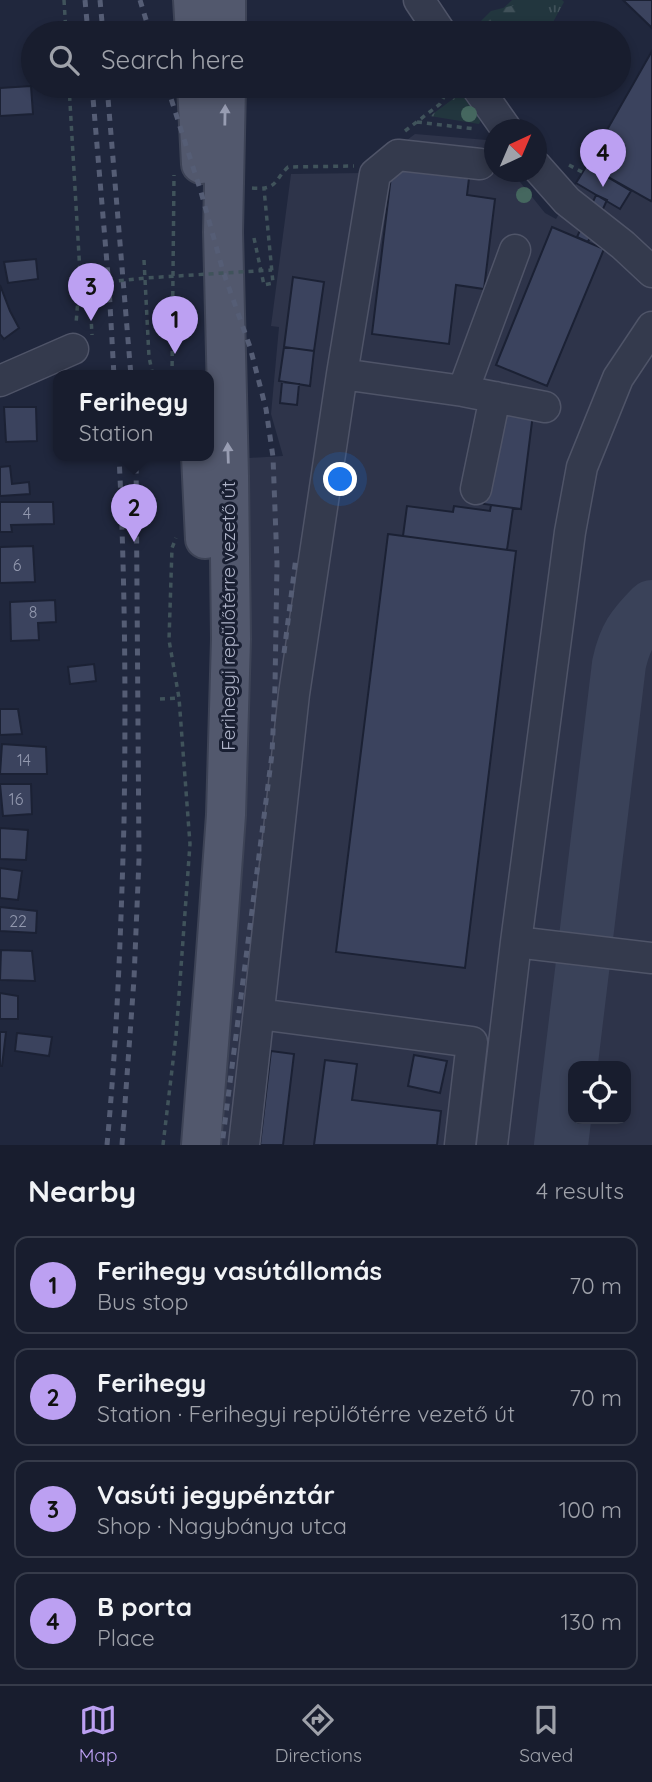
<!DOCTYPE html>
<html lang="en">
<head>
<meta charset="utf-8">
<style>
	:root { --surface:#181d2e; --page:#252a3a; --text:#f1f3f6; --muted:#9fa2aa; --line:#363b4a; --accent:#bca0f2 }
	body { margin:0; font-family:Quicksand,sans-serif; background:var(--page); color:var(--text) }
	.controls { position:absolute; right:21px; bottom:21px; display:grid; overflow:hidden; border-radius:14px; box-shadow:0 4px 10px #0003 }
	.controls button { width:63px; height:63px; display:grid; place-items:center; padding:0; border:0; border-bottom:2px solid var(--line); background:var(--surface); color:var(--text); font:35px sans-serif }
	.compass { position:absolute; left:484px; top:119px; width:63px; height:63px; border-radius:50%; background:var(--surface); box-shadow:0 4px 10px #0003; rotate:44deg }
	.you { position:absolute; left:341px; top:480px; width:24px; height:24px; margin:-18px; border:5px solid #fff; border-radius:50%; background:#1a73e8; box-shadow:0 0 0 10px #1a73e833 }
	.badge { display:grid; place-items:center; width:46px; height:46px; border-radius:50%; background:var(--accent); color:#111; font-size:23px; font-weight:700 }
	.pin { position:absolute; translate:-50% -58px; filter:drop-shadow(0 2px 4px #0008) }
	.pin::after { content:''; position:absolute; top:37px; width:24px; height:21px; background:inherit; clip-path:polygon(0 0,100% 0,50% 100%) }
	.popup { position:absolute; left:53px; top:370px; width:161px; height:91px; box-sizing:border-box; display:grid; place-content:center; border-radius:14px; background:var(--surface); filter:drop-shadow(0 2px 5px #0005); font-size:23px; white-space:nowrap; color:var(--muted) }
	.popup b { font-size:26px; color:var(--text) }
	.popup::after { content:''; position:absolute; left:50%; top:100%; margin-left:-14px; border:14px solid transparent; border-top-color:var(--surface) }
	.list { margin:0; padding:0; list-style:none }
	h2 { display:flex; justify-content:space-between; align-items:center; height:91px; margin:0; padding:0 28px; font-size:30px }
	h2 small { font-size:23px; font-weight:400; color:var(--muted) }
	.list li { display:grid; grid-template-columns:46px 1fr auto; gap:21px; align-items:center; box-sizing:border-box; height:98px; margin:0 14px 14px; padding:0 14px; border:2px solid var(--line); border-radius:14px }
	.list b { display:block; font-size:26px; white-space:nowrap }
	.list p { margin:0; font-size:23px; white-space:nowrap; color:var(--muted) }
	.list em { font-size:23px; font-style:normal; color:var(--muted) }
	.icon { flex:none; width:38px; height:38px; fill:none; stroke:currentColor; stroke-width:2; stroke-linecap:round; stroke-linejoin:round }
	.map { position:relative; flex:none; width:652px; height:1145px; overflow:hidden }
	.search { position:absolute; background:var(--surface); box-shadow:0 4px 10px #0003; left:21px; right:21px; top:21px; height:77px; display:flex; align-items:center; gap:18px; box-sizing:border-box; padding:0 24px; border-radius:38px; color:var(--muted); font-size:26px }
	.sheet { height:539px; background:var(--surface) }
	nav { display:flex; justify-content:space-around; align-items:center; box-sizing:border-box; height:98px; border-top:2px solid var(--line); background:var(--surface); font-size:19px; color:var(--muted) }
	nav a { display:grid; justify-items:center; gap:4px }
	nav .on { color:var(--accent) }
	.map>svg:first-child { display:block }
	.airport { fill:#2e344a; fill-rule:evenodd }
	.grass { fill:url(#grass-tufts) }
	.forest { fill:url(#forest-firs) }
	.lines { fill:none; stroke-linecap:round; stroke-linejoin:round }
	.taxiway { stroke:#3a4259; stroke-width:54 }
	.building { fill:#3b435e; stroke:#1b2134; stroke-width:2 }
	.minor-casing { stroke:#4f5468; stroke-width:33 }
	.major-casing { stroke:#3d4356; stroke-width:42 }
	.path { stroke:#40535b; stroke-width:3.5; stroke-dasharray:5 5; stroke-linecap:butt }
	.minor { stroke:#343a4d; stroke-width:30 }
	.major { stroke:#52586d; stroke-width:38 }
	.rail { stroke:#555d75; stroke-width:5; stroke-dasharray:7 7; stroke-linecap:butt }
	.path-bridge { stroke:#40535b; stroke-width:3.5; stroke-dasharray:5 5; stroke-linecap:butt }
	.tree { fill:#45675f }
	.oneway { fill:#989db2 }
	.labels { text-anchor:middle; stroke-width:6; stroke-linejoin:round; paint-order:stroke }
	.number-label { font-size:16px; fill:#9298ae }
	.street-label { font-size:19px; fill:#afb4c9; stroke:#191f32 }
</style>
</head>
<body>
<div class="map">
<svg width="652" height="1145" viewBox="0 0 652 1145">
	<defs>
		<pattern id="grass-tufts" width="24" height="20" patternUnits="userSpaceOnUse" patternTransform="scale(1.75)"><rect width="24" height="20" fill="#22363e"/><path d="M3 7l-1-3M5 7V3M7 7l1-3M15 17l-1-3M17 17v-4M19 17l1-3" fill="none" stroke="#405159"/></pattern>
		<pattern id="forest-firs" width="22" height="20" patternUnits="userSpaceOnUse" patternTransform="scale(1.75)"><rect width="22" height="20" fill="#22363e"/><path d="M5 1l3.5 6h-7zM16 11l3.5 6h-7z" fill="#405159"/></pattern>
	</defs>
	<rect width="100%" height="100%" fill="#20273d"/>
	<path class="airport" d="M652,51v1094h-437l32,-412 2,-275 34,-2 -12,-42 8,-87 -8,-1 20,-152 72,-1 52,-39 72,6 7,10v22h18l33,41 11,6zM573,1066h53v53h-53z"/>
	<path class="grass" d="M512,0h50l2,2 -17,31h-70z
		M457,96h6l18,24 -2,4 -49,-8z"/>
	<path class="forest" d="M515,5l11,4 -11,22v2h-41v-5l17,-17z"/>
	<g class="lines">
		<path class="taxiway" d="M561,1145l58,-481c6,-27 14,-38 33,-57"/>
	</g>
	<path class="building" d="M623,0h29v28z
		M652,51v148l-1,2 -64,-36z
		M31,86l2,28 -33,2v-28z
		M587,165l44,26 -11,18 -44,-26z
		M392,168l77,10 -2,17 28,4 -11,90 -28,-4 -7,59 -77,-10z
		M596,195l11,5 -19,42 -11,-5z
		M552,227l52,22 -57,137 -51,-21z
		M36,259l2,20 -30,4 -4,-21z
		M293,277l31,5 -10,69 -30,-4z
		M0,285l10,26 9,17 -15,11 -4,-5z
		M284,347l30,4 -4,35 -31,-5z
		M282,382l17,2 -2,21 -17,-2z
		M4,407h32l1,34 -31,1z
		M496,409l37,5 -12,95 -37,-5z
		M10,466l2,18 17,-2 1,12 -30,2v-29z
		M0,502h53l1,22 -43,1 1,7h-12z
		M491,505l22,3 -6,42 -104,-14 4,-30 46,6 1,-6 36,5z
		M388,534l128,17 -51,417 -129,-16z
		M33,546l2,36 -35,1v-36z
		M55,600l1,22 -18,1 1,17 -28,1 -1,-39z
		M94,664l2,17 -26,3 -2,-17z
		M0,709h18l4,25 -22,1z
		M2,744l44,3 1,27h-47z
		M0,784h31l1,30 -29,2z
		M0,828l28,2 -2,30 -26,-1z
		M0,868l22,3 -4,29 -18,-2z
		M0,907l37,4 -1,22 -36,-2z
		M1,950l31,1 3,30 -35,-1z
		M0,993l18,3v23h-18z
		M0,1032h6l-4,34h-2z
		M17,1033l35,4 -3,19 -34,-5z
		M271,1051l23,3 -11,91h-23z
		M414,1055l33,6 -7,32 -32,-7z
		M325,1060l32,4 -5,36 89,11 -4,34h-123z"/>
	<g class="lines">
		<g class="minor-casing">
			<path id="minor" d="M419,0l22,33
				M476,86l31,44
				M536,166l31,35 56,44 29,27
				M342,374l121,17 82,16
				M0,381l73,-32
				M463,391l52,-141
				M476,489l19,-92
				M516,942l136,16
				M259,1014l213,28 -12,103
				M244,1145l50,-451 48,-320 33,-200 23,-19 82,9
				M492,1145l24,-203 54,-410 12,-65 36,-89 34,-51"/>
		</g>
		<g class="major-casing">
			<path id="major" d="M193,0l2,33
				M226,0v33
				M197,86l4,78
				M201,456l4,83
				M201,1145l14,-178 11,-152 5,-176 -2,-163 -6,-244 3,-146"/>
		</g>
		<path class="path" d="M64,0l2,33
			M69,86l11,187 -4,51
			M417,122l58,7
			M405,131l35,-27 10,-18
			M569,165l13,7
			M252,188c25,2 21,-6 36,-21l66,-1
			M254,238l10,47 9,-2 -9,-94
			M144,260l5,97 4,19
			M88,264l4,71
			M153,375l19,-2
			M172,376l2,-201
			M160,699l19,-1
			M163,1145l13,-109 14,-192 -11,-146 -10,-58 3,-92 4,-10"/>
		<use href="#minor" class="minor"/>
		<use href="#major" class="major"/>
		<path class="rail" d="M85,0l3,33
			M100,0l3,33
			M140,0l10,33
			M92,86l17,201 5,89
			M107,86l24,290
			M167,86l34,106 22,79 27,76 16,62 7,48 4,106 -2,123 -3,68 -50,391
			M284,653l12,-96
			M107,1145c10,-107 14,-215 17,-323 2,-122 1,-244 -5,-366
			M122,1145l12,-166 5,-120 -3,-403"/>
		<path class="path-bridge" d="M89,284l56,-6 127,-8"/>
	</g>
	<g class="tree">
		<circle cx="469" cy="114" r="8"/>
		<circle cx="524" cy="195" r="8"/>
	</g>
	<defs><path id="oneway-solid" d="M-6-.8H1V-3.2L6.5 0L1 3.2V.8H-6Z" transform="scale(1.75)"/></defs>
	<g class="oneway">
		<use href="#oneway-solid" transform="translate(225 115) rotate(-89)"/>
		<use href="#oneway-solid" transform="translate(228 453) rotate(-92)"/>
	</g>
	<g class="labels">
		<g class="number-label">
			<text x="27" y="519">4</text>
			<text x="17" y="571">6</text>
			<text x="33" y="618">8</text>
			<text x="24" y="766">14</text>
			<text x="16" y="805">16</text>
			<text x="18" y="927">22</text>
		</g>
		<g class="street-label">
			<text transform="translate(228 616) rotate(-90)" y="7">Ferihegyi repülőtérre vezető út</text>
		</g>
	</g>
</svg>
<div class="controls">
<button><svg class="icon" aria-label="locate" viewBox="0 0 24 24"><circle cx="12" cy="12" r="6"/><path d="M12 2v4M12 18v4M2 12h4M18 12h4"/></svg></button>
</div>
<svg class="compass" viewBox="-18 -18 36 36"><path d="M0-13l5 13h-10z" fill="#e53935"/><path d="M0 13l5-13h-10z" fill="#9fa2aa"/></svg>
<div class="you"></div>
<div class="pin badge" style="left:175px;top:354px">1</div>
<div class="pin badge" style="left:134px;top:542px">2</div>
<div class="popup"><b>Ferihegy</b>Station</div>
<div class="pin badge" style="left:91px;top:321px">3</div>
<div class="pin badge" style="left:603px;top:187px">4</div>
<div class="search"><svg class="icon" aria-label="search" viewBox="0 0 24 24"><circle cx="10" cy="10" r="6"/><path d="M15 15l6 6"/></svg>Search here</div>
</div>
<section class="sheet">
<h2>Nearby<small>4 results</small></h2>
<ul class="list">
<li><span class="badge">1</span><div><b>Ferihegy vasútállomás</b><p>Bus stop</p></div><em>70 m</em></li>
<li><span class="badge">2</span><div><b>Ferihegy</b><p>Station · Ferihegyi repülőtérre vezető út</p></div><em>70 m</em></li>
<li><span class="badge">3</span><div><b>Vasúti jegypénztár</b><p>Shop · Nagybánya utca</p></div><em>100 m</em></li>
<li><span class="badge">4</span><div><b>B porta</b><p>Place</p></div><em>130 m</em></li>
</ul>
</section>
<nav>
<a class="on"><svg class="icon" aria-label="map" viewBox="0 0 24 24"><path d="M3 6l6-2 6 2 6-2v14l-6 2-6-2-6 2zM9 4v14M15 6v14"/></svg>Map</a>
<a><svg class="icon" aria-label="directions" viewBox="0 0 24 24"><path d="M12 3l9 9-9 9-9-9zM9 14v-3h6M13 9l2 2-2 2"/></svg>Directions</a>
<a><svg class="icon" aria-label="saved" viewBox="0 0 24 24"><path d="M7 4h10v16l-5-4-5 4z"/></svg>Saved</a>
</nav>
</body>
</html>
